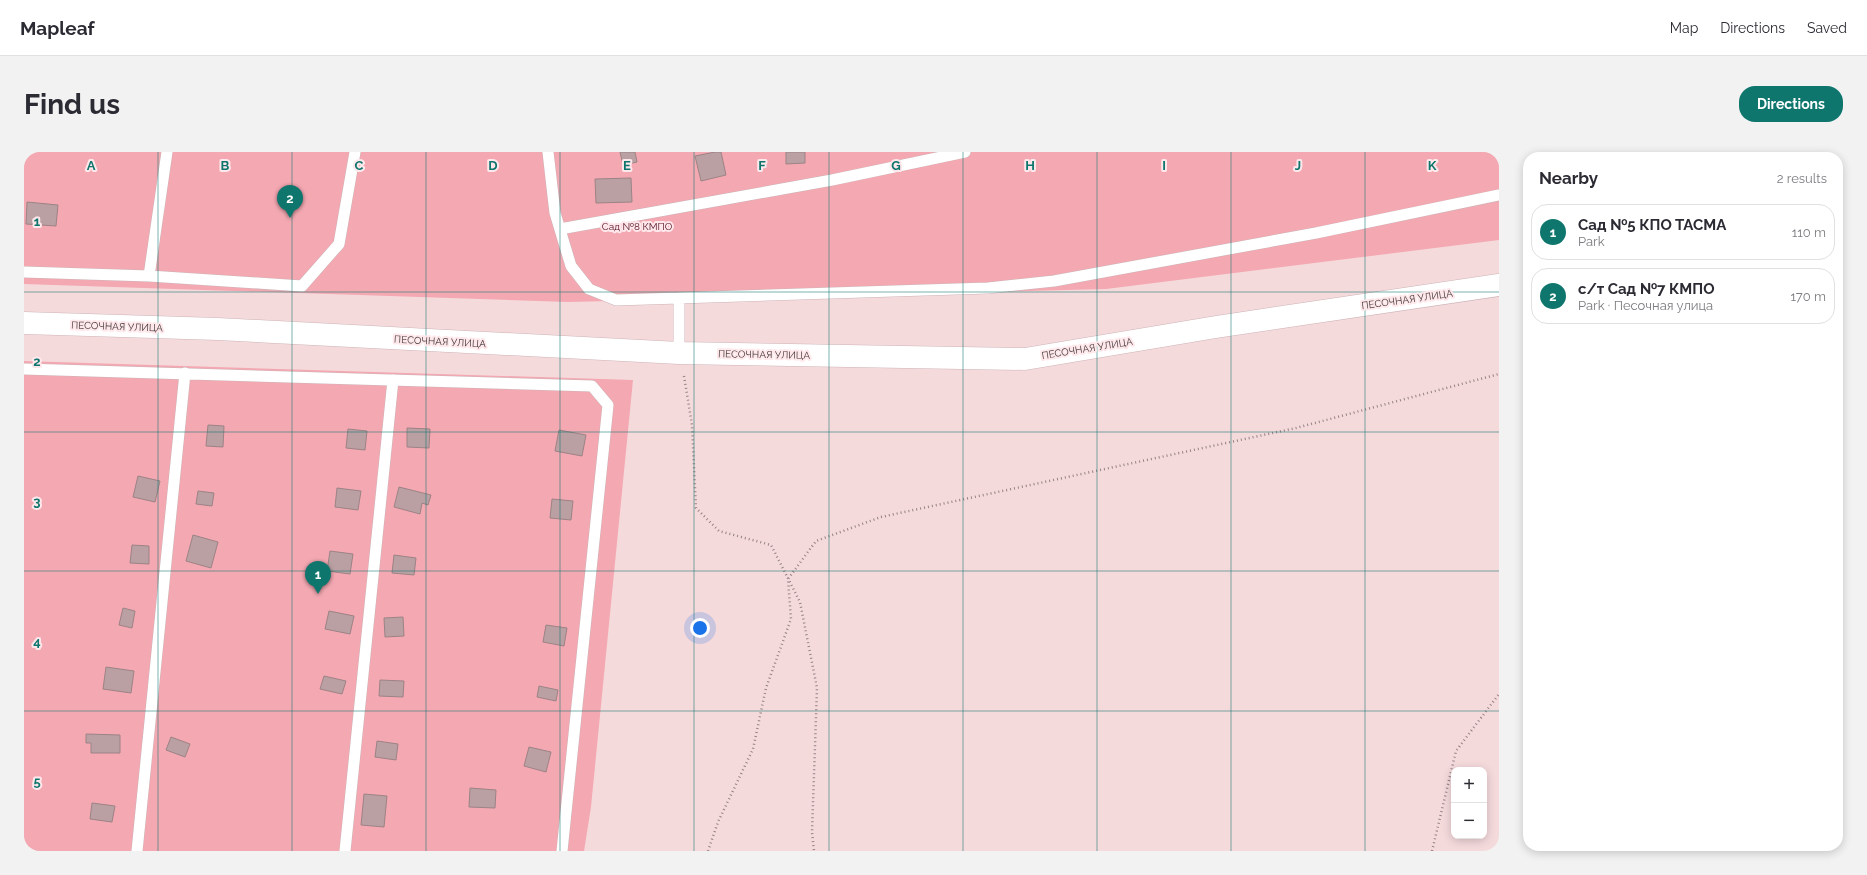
<!DOCTYPE html>
<html lang="en">
<head>
<meta charset="utf-8">
<style>
	:root { --surface:#fff; --page:#f2f2f3; --text:#2b2b33; --muted:#7c7c81; --line:#e1e1e2; --accent:#0f766e }
	body { margin:0; font-family:Raleway,sans-serif; background:var(--page); color:var(--text) }
	.controls { position:absolute; right:12px; bottom:12px; display:grid; overflow:hidden; border-radius:8px; box-shadow:0 2px 10px #0003 }
	.controls button { width:36px; height:36px; display:grid; place-items:center; padding:0; border:0; border-bottom:1px solid var(--line); background:var(--surface); color:var(--text); font:20px sans-serif }
	.you { position:absolute; left:676px; top:476px; width:14px; height:14px; margin:-10px; border:3px solid #fff; border-radius:50%; background:#1a73e8; box-shadow:0 0 0 6px #1a73e833 }
	.badge { display:grid; place-items:center; width:26px; height:26px; border-radius:50%; background:var(--accent); color:#fff; font-size:13px; font-weight:700 }
	.pin { position:absolute; translate:-50% -33px; filter:drop-shadow(0 1px 2px #0008) }
	.pin::after { content:''; position:absolute; top:21px; width:14px; height:12px; background:inherit; clip-path:polygon(0 0,100% 0,50% 100%) }
	.list { margin:0; padding:0; list-style:none }
	h2 { display:flex; justify-content:space-between; align-items:center; height:52px; margin:0; padding:0 16px; font-size:17px }
	h2 small { font-size:13px; font-weight:400; color:var(--muted) }
	.list li { display:grid; grid-template-columns:26px 1fr auto; gap:12px; align-items:center; box-sizing:border-box; height:56px; margin:0 8px 8px; padding:0 8px; border:1px solid var(--line); border-radius:16px }
	.list b { display:block; font-size:15px; white-space:nowrap }
	.list p { margin:0; font-size:13px; white-space:nowrap; color:var(--muted) }
	.list em { font-size:13px; font-style:normal; color:var(--muted) }
	.map { position:relative; flex:none; width:1475px; height:699px; overflow:hidden; border-radius:16px }
	header { display:flex; align-items:center; gap:24px; box-sizing:border-box; height:56px; padding:0 20px; background:var(--surface); border-bottom:1px solid var(--line) }
	header strong { font-size:19px }
	nav { display:flex; gap:22px; margin-inline-start:auto; font-size:14px }
	.intro { display:flex; align-items:center; justify-content:space-between; box-sizing:border-box; height:96px; padding:0 24px }
	h1 { margin:0; font-size:28px }
	.button { padding:10px 18px; border-radius:16px; background:var(--accent); color:#fff; font-size:14px; font-weight:700 }
	main { display:flex; gap:24px; padding:0 24px }
	aside { flex:1; background:var(--surface); border-radius:16px; box-shadow:0 2px 10px #0003 }
	.map>svg:first-child { display:block }
	.green { fill:#f4a8b2 }
	.building { fill:#baa0a3; stroke:#9c8385 }
	.lines { fill:none; stroke-linecap:round; stroke-linejoin:round }
	.lane-casing { stroke:#ceb3b6; stroke-width:12 }
	.secondary-casing { stroke:#ceb3b6; stroke-width:23 }
	.path { stroke:#958385; stroke-width:2.5; stroke-dasharray:1 3; stroke-linecap:butt }
	.lane { stroke:#fff; stroke-width:11 }
	.secondary { stroke:#fff; stroke-width:22 }
	.grid { fill:none; stroke:#0f766e; stroke-width:1; stroke-opacity:0.55 }
	.labels { text-anchor:middle; stroke-width:4; stroke-linejoin:round; paint-order:stroke }
	.park-label { font-size:10px; fill:#540f21; stroke:#ffe8eb }
	.street-label { font-size:10px; fill:#413738; stroke:#ffe8eb }
	.grid-label { font-size:13px; text-anchor:middle; font-weight:bold; fill:#0f766e; stroke:#ffe8eb; stroke-width:4; stroke-linejoin:round; paint-order:stroke }
</style>
</head>
<body>
<header>
<strong>Mapleaf</strong>
<nav><a>Map</a><a>Directions</a><a>Saved</a></nav>
</header>
<div class="intro"><h1>Find us</h1><a class="button">Directions</a></div>
<main>
<div class="map">
<svg width="1475" height="699" viewBox="0 0 1475 699">
	<rect width="100%" height="100%" fill="#f5dadc"/>
	<path class="green" d="M0,0h1475v88l-393,49 -538,13 -544,-18z
		M0,209l609,19 -42,427 -7,44h-560z"/>
	<path class="building" d="M596,0h15l2,10 -14,3z
		M691,0h6l5,23 -25,6 -6,-25z
		M762,0h19v11l-19,1z
		M607,26l1,24 -36,1 -1,-24z
		M3,50l31,3 -2,21 -30,-2z
		M184,273l16,1 -1,21 -17,-1z
		M383,276l23,1 -1,19 -22,-1z
		M324,277l19,2 -2,19 -19,-2z
		M535,278l27,5 -4,21 -27,-5z
		M114,324l22,5 -5,21 -22,-5z
		M375,335l32,8 -3,10 -6,-2 -2,11 -26,-7z
		M313,336l24,3 -3,19 -23,-3z
		M174,339l16,2 -2,13 -16,-2z
		M528,347l21,2 -2,19 -21,-2z
		M169,383l25,7 -7,26 -25,-7z
		M108,393l17,1v18l-19,-1z
		M306,399l23,3 -3,20 -23,-3z
		M370,403l22,3 -2,17 -22,-2z
		M99,456l12,3 -3,17 -13,-3z
		M305,459l25,5 -4,18 -25,-5z
		M379,465l1,19 -19,1 -1,-19z
		M522,473l21,3 -3,18 -21,-4z
		M82,515l28,4 -3,22 -28,-4z
		M300,524l22,5 -4,13 -22,-5z
		M356,528l24,1 -1,16 -24,-1z
		M515,534l19,4 -2,11 -19,-4z
		M62,582l34,1v18h-29v-10h-5z
		M147,585l19,7 -5,13 -19,-7z
		M353,589l21,3 -2,16 -21,-3z
		M505,595l22,5 -5,20 -22,-6z
		M446,636l26,2 -1,18 -26,-1z
		M340,642l23,2 -3,31 -23,-2z
		M68,651l23,3 -3,16 -22,-3z"/>
	<g class="lines">
		<g class="lane-casing">
			<path id="lane" d="M524,0l7,61 16,53 18,23 27,11 63,-2v55
				M536,77l272,-49 133,-28
				M0,120l125,4 153,10 37,-42 16,-92
				M125,124l18,-124
				M655,146l309,-10 66,-7 262,-48 183,-38
				M0,217l568,17 16,19 -46,446
				M113,699l48,-478
				M321,699l48,-471"/>
		</g>
		<g class="secondary-casing">
			<path id="secondary" d="M0,171l194,6 461,24 346,6 191,-32 283,-42"/>
		</g>
		<path class="path" d="M660,224l8,49 4,83 23,23 52,14 29,57 17,86 -5,144 2,19
			M684,699l10,-29 35,-73 13,-61 25,-69 -3,-40 28,-38 65,-24 415,-89 203,-54
			M1408,699l24,-100 43,-57"/>
		<use href="#lane" class="lane"/>
		<use href="#secondary" class="secondary"/>
	</g>
	<path class="grid" d="M134,0v699M268,0v699M402,0v699M536,0v699M670,0v699M805,0v699M939,0v699M1073,0v699M1207,0v699M1341,0v699M0,140h1475M0,280h1475M0,419h1475M0,559h1475"/>
	<g class="labels">
		<g class="park-label">
			<text x="613" y="78">Сад №8 КМПО</text>
		</g>
		<g class="street-label">
			<text transform="translate(1383 147) rotate(-8)" y="4">ПЕСОЧНАЯ УЛИЦА</text>
			<text transform="translate(93 174) rotate(2)" y="4">ПЕСОЧНАЯ УЛИЦА</text>
			<text transform="translate(416 189) rotate(3)" y="4">ПЕСОЧНАЯ УЛИЦА</text>
			<text transform="translate(1063 196) rotate(-9)" y="4">ПЕСОЧНАЯ УЛИЦА</text>
			<text transform="translate(740 202) rotate(1)" y="4">ПЕСОЧНАЯ УЛИЦА</text>
		</g>
	</g>
	<g class="grid-label">
		<text x="67" y="18">A</text>
		<text x="201" y="18">B</text>
		<text x="335" y="18">C</text>
		<text x="469" y="18">D</text>
		<text x="603" y="18">E</text>
		<text x="738" y="18">F</text>
		<text x="872" y="18">G</text>
		<text x="1006" y="18">H</text>
		<text x="1140" y="18">I</text>
		<text x="1274" y="18">J</text>
		<text x="1408" y="18">K</text>
		<text x="13" y="74">1</text>
		<text x="13" y="214">2</text>
		<text x="13" y="354">3</text>
		<text x="13" y="494">4</text>
		<text x="13" y="634">5</text>
	</g>
</svg>
<div class="controls">
<button>+</button>
<button>−</button>
</div>
<div class="you"></div>
<div class="pin badge" style="left:294px;top:442px">1</div>
<div class="pin badge" style="left:266px;top:66px">2</div>
</div>
<aside>
<h2>Nearby<small>2 results</small></h2>
<ul class="list">
<li><span class="badge">1</span><div><b>Сад №5 КПО ТАСМА</b><p>Park</p></div><em>110 m</em></li>
<li><span class="badge">2</span><div><b>с/т Сад №7 КМПО</b><p>Park · Песочная улица</p></div><em>170 m</em></li>
</ul>
</aside>
</main>
</body>
</html>
